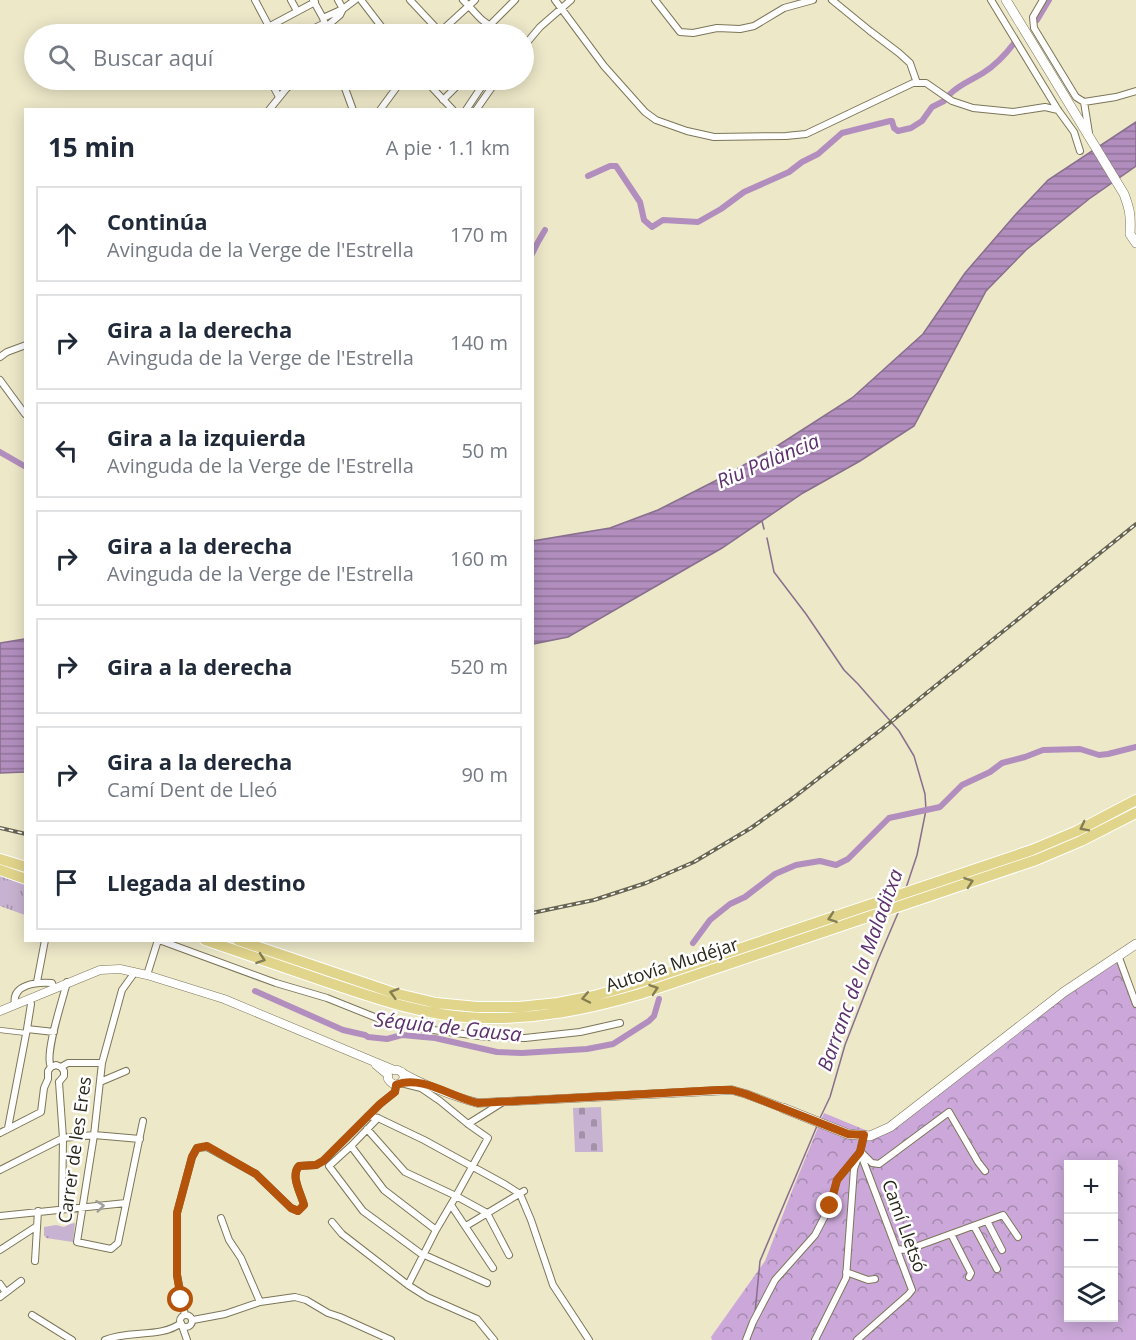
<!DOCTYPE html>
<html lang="es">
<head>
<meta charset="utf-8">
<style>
	:root { --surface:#fff; --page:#f2f2f3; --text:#1f2937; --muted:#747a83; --line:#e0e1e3 }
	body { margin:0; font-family:"Open Sans",sans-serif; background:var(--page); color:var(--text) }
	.controls { position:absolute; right:18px; bottom:18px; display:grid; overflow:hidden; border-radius:0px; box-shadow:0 3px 15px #0003 }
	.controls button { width:54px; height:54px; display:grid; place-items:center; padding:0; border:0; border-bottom:2px solid var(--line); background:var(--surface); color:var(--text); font:30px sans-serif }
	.stop { position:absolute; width:18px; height:18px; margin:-14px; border:4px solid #b45309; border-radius:50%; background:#fff }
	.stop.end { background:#b45309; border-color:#fff; box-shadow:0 2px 6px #0008 }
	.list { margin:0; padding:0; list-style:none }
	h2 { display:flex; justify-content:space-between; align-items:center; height:78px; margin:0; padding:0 24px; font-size:26px }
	h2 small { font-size:20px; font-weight:400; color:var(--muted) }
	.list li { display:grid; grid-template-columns:39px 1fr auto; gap:18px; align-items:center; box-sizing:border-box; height:96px; margin:0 12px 12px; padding:0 12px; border:2px solid var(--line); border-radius:0px }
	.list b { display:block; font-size:22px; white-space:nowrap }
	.list p { margin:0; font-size:20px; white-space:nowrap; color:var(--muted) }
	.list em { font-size:20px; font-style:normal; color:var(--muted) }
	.icon { flex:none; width:33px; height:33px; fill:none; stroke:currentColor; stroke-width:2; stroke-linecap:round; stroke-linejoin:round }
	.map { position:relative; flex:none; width:1136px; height:1340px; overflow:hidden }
	.search { position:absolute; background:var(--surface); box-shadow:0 3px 15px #0003; left:24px; top:24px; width:510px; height:66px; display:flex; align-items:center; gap:15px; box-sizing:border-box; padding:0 21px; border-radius:33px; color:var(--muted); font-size:22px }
	.panel { position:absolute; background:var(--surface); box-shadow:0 3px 15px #0003; left:24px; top:108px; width:510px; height:834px; border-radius:0px }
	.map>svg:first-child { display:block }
	.forest { fill:url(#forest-crowns); fill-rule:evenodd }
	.cemetery { fill:url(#cemetery-stones) }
	.park { fill:url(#park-tufts) }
	.water { fill:url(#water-rules); stroke:#886f8d; stroke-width:1.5 }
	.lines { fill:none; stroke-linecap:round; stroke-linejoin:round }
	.stream { stroke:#886f8d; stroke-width:1.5 }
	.canal { stroke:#b18ebe; stroke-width:6 }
	.pedestrian-casing { stroke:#7c7659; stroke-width:6 }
	.minor-casing { stroke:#7c7659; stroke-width:8 }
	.tertiary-casing { stroke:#7c7659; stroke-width:9 }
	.secondary-casing { stroke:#7c7659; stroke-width:10 }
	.motorway-casing { stroke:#fff; stroke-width:12 }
	.pedestrian { stroke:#fff; stroke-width:4.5 }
	.minor { stroke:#fff; stroke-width:6 }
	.tertiary { stroke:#fff; stroke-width:8 }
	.secondary { stroke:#fff; stroke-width:9 }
	.motorway { stroke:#e1d48b; stroke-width:10 }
	.rail-casing { stroke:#676451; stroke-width:4 }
	.rail { stroke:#fff; stroke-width:1.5; stroke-dasharray:4.5; stroke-linecap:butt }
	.oneway { stroke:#857e52 }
	.oneway2 { stroke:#9f9e98 }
	.route { stroke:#b45309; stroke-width:8 }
	.labels { text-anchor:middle; stroke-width:5; stroke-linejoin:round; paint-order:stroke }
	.street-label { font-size:18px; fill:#29271a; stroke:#fff }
	.water-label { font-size:20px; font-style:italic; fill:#5d316d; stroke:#fff }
</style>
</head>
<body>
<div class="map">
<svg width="1136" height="1340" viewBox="0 0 1136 1340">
	<defs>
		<pattern id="forest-crowns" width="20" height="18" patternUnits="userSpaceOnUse" patternTransform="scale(1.5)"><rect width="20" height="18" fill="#cba8d9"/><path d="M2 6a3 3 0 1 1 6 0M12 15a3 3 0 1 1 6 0" fill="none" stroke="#a589af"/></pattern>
		<pattern id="cemetery-stones" width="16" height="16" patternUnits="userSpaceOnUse" patternTransform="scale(1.5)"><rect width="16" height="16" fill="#c8b2d1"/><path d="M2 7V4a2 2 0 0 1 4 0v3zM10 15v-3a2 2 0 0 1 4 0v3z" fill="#a291a9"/></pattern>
		<pattern id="park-tufts" width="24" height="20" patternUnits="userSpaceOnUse" patternTransform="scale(1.5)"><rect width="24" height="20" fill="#c8b2d1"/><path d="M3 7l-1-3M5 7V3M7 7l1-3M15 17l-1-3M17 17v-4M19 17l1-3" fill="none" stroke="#a291a9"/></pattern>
		<pattern id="water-rules" width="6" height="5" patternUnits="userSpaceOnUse" patternTransform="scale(1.5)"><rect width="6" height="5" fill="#b18ebe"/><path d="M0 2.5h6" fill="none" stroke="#90749a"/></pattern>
	</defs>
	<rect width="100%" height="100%" fill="#ede8c8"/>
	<path class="forest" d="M1118,955l18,43v342h-424l-1,-3 54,-76 27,-70 32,-78 51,21zM1068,1164h46v154h-46z"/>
	<path class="cemetery" d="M601,1107l2,45h-28l-2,-44z"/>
	<path class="park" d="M0,875l25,9v31l-25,-9z
		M75,1223l-2,19 -27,-4 -2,-3v-8l12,-2 8,2 6,-3z"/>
	<path class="water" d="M1136,122v44l-47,33 -63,51 -40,41 -72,135 -54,35 -57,32 -81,55 -154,89 -35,7v-103l77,-13 48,-18 61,-31 55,-31 78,-50 71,-64 42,-61 51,-59 32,-34z
		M25,639v133l-25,1v-130z"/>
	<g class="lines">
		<path class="stream" d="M762,521l2,8
			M767,538l7,34 32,42 38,56 14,14 41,47 15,25 11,38 1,16 -9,45 -11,33
			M820,1118l10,-21 15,-52 33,-85 20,-47
			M755,1313l5,-52 57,-135"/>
		<path class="canal" d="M1037,20l12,-20
			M950,94c10,-10 22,-14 33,-21 13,-8 23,-19 32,-31
			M588,176l22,-10h6l24,36 4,18 8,7 11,-7 35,2 23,-13 23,-17 45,-20 13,-10 16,-8 24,-21 48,-12h2l2,7 4,3 13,-3 11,-7 10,-14 12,-6
			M532,254l6,-12 7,-12
			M0,452l26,15
			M693,943l17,-23 20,-16 15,-7 30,-23 21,-9 24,-4 16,4 12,-6 41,-41 51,-11 22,-22 28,-13 12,-9 23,-6 18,-7 37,-1 19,6 9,-1 28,-7
			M255,991l88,39 22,5 3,2 19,2 15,-4 33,3 62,14 25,1 65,-4 26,-5 36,-23 5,-5 5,-17"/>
		<g class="pedestrian-casing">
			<path id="pedestrian" d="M0,1030l26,3"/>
		</g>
		<g class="minor-casing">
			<path id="minor" d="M255,0l18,34
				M291,0l6,11
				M313,0l10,18 5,16
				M338,0l5,9
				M361,0l26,34
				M410,0l30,32
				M463,0c6,6 12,13 18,19 7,6 14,9 21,15
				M555,0l49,66 41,46 11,8 31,11 27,6 72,-1 20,-2 107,-51h13l26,18 21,7 40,4 32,-5 13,3
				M655,0l25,32 13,1 24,-5 23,1 14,-3 30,-18 29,-8
				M832,0l38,31 29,22 11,10 7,20
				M991,0l67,110 16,22 6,19
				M1043,0l-10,17 1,11 42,69 8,5 5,31
				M323,18l20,-9
				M326,27l14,-12 3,-6 12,-9
				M257,33l58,-31
				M302,34l23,-11
				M438,34l37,-34
				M481,34l34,-34
				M524,46l16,-19 31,-27
				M270,80l9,17
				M342,80l11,30
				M425,80l28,30
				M443,100l20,-20
				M1084,102l32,-5 20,-6
				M269,110l17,-21 10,-9
				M380,110l22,-30
				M466,110l20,-30
				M476,110l21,-30
				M0,357l7,-5 19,-7
				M0,380l25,34
				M159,940l117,43 51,15 55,22 28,7 77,10 38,1 55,-6 40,-9
				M1118,955l18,49
				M135,972l-13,18 -20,73 -8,72 -17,107 34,7 7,-6 25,-122
				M147,975l11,-35
				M37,982l8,-42
				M29,999l2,5 -4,25 27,3
				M15,1005c-4,-21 22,-23 37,-22l2,5
				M51,1067c-7,-13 12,-68 16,-85
				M51,1067l5,-2 5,2 7,-4h34
				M59,1082l4,56 -1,72
				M59,1082l5,-6v-5l-3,-4
				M100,1082l26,-11
				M401,1083l20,5 19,13 28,23 20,14 -32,58 -20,34 -28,55
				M368,1116l10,2 46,22 82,45 14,9 11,26 22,65 36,55
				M378,1118l-27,28 -22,20 34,45 57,42 67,30
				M468,1124l35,-22
				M8,1128l19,-99
				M367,1129l38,43 51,24 31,17 22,42
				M0,1133l41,-21 3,-24 4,-9v-8l3,-4
				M351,1146l33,44 52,40
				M863,1154l9,9 7,1 70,-52 29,50 7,9
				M0,1170l63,-32 31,-3 46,4
				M451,1205l42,63
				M0,1216l126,-13
				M221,1218l8,22 12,18 19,44
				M987,1221l15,29
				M332,1222l10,12 66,51 19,12 50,22 17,21
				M466,1226l58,-35
				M974,1226l23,43
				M951,1234l20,39 -2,4
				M897,1249l10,1 96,-35 15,22
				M0,1250l37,-24
				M35,1261l3,-50
				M846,1272l22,8 7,-1
				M0,1284l5,7
				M0,1297l21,-16
				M180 1321a6 6 0 1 1 12 0a6 6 0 1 1-12 0Z
				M32,1315l40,25
				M185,1315l-8,-40v-62l15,-56 5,-9 10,-1 49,27 35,34 7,3 6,-6c-3,-12 -14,-29 -5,-39l17,-1 7,-4 57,-57 15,-12 1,-7
				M193,1320l32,-6 35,-12 35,-5 11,3 22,13 12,4 51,23
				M105,1340c24,-10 57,-2 76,-17l6,17
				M746,1340l7,-18 22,-42 40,-45 15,-29 7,-26 23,-28
				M815,1340l31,-62 8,-109 5,-14
				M857,1340l51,-45 4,-5 -52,-138 4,-17"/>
		</g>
		<g class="tertiary-casing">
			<path id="tertiary" d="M0,1011l100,-41 20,-1 27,6 77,24 170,71h4c18,12 59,28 80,33l254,-13 14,4 37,14
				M376,1065l12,10v4c4,6 8,7 14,3l2,-5 -2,-5"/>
		</g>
		<g class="secondary-casing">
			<path id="secondary" d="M1006,0l118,194c6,16 7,22 6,40l6,9
				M783,1108l65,26 22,2 20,-9 174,-135 72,-48"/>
		</g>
		<g class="motorway-casing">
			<path id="motorway" d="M0,859l26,8
				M0,870l26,9
				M205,940c41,14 81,28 122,42 50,17 101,35 155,36 57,1 103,-8 158,-24l396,-134 45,-19 55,-28
				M238,940l156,53 42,10 41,4h42l39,-4 36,-7 41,-12 397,-134 45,-19 59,-31"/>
		</g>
		<use href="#pedestrian" class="pedestrian"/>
		<use href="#minor" class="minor"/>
		<use href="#tertiary" class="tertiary"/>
		<use href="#secondary" class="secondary"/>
		<use href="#motorway" class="motorway"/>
		<g class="rail-casing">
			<path id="rail" d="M0,828l26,6
				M532,913l62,-13 52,-17 48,-21 57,-34 42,-30 89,-69 254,-205"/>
		</g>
		<use href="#rail" class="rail"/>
	</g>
	<defs><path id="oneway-chevron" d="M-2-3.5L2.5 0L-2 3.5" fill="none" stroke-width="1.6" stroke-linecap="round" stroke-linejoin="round" transform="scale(1.5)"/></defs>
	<g class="oneway">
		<use href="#oneway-chevron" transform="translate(1084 827) rotate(153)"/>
		<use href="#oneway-chevron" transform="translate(969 882) rotate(-19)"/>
		<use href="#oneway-chevron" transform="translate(832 918) rotate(161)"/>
		<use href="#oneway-chevron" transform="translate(261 959) rotate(19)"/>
		<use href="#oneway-chevron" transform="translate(654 989) rotate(-19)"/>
		<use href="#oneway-chevron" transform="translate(394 993) rotate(-164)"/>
		<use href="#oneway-chevron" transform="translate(586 998) rotate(168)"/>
	</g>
	<use class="oneway2" href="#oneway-chevron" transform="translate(100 1206) rotate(-7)"/>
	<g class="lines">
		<path class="route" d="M181,1300l-4,-25v-62l15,-56 5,-9 10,-2 49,28 35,34 7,3 6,-6c-3,-12 -14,-29 -5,-39l17,-1 7,-4 57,-57 15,-12 1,-7c25,-11 57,13 82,18l241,-13h13l14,4 102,40 16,1 -4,17 -23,28 -7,26"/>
	</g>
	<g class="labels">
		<g class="street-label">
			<text transform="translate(672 965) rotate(-18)" y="6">Autovía Mudéjar</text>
			<text transform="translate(75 1150) rotate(-82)" y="6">Carrer de les Eres</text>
			<text transform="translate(904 1226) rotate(70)" y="6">Camí Lletsó</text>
		</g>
		<g class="water-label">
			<text transform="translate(768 461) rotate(-23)" y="7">Riu Palància</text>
			<text transform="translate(860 970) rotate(-70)" y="7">Barranc de la Maladitxa</text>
			<text transform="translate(448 1027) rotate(6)" y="7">Séquia de Gausa</text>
		</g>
	</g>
</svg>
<div class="controls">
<button>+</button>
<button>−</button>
<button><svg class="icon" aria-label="layers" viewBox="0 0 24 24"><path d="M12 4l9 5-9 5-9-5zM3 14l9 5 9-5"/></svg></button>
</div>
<div class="stop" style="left:181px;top:1300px"></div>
<div class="stop end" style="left:830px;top:1206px"></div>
<div class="search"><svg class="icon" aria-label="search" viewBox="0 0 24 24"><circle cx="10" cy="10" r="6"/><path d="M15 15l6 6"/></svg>Buscar aquí</div>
<section class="panel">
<h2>15 min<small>A pie · 1.1 km</small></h2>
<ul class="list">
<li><svg class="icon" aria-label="ahead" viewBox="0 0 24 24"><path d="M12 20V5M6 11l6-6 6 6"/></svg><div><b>Continúa</b><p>Avinguda de la Verge de l'Estrella</p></div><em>170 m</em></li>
<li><svg class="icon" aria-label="right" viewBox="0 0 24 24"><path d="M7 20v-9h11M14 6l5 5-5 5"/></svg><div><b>Gira a la derecha</b><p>Avinguda de la Verge de l'Estrella</p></div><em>140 m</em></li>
<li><svg class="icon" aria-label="left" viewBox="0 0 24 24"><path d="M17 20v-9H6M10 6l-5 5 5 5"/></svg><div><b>Gira a la izquierda</b><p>Avinguda de la Verge de l'Estrella</p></div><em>50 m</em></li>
<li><svg class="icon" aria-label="right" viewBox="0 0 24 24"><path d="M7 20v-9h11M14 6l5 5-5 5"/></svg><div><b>Gira a la derecha</b><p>Avinguda de la Verge de l'Estrella</p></div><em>160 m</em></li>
<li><svg class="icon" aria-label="right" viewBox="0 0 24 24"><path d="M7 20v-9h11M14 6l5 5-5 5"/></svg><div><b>Gira a la derecha</b></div><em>520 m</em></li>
<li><svg class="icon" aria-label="right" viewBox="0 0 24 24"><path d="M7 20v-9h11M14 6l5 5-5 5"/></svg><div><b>Gira a la derecha</b><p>Camí Dent de Lleó</p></div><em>90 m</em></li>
<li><svg class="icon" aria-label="arrive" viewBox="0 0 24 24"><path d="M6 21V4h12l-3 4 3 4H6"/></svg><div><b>Llegada al destino</b></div></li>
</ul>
</section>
</div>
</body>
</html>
